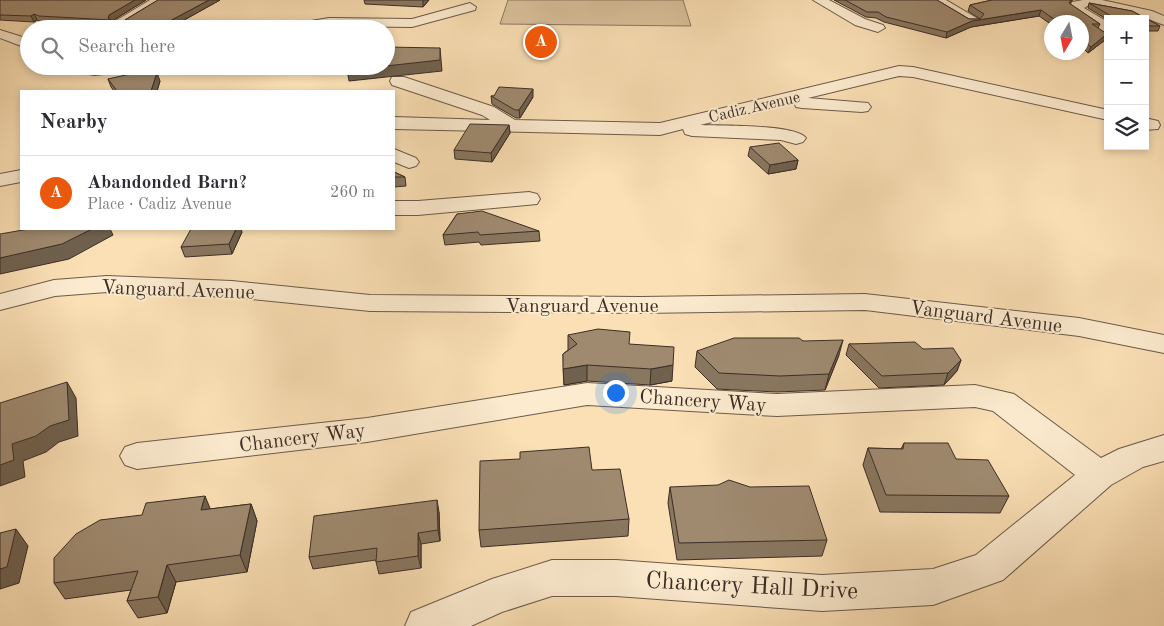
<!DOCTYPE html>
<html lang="en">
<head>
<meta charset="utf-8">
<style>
	:root { --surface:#fff; --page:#f7f7f7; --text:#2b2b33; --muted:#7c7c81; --line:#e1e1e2; --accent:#ea580c }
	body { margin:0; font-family:"Old Standard TT",serif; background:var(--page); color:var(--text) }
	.controls { position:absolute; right:15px; top:15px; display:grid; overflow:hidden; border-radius:0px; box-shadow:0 2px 8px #0003 }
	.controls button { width:45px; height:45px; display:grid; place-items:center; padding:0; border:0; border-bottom:1px solid var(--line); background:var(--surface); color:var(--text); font:25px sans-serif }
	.compass { position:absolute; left:1044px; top:15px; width:45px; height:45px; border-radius:50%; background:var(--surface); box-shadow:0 2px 8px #0003; rotate:190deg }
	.you { position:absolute; left:615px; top:392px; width:18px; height:18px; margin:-12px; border:4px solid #fff; border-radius:50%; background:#1a73e8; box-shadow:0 0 0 8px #1a73e833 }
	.badge { display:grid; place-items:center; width:32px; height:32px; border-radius:50%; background:var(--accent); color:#fff; font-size:16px; font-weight:700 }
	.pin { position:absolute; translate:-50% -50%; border:2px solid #fff; box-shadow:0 1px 5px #0006 }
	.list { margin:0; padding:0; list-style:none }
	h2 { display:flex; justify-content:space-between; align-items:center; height:65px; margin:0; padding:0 20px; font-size:21px }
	h2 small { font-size:16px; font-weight:400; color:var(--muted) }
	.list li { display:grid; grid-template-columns:32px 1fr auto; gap:15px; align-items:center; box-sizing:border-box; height:75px; padding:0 20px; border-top:1px solid var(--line) }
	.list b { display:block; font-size:19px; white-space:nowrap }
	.list p { margin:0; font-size:16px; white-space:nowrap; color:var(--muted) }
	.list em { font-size:16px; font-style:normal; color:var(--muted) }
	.icon { flex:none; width:28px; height:28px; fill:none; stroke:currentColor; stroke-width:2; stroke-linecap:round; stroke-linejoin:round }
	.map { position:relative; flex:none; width:1164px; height:626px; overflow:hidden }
	.search { position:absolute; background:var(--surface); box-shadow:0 2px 8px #0003; left:20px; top:20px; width:375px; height:55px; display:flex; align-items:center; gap:12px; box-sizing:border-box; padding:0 18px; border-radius:28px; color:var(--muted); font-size:19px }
	.panel { position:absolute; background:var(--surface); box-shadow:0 2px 8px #0003; left:20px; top:90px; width:375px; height:140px; border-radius:0px }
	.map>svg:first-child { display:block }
	.green { fill:#dbc29d; stroke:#8c7862 }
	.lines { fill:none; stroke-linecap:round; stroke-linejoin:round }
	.minor-casing { stroke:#6c5a4a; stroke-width:2 }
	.minor { fill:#fcebcf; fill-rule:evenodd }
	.wall { fill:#897760; stroke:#3c2d26 }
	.shaded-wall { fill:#6f614e; stroke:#3c2d26 }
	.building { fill:#9f8a70; stroke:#3c2d26 }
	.labels { text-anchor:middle; stroke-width:4; stroke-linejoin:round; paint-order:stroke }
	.far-street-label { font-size:16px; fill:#3c2d26; stroke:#fcebcf }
	.street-label { font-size:20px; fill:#3c2d26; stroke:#fcebcf }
	.near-street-label { font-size:24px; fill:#3c2d26; stroke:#fcebcf }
</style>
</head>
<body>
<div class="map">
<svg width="1164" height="626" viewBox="0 0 1164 626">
	<rect width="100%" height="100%" fill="#fbe0b5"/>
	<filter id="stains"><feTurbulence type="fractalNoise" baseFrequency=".004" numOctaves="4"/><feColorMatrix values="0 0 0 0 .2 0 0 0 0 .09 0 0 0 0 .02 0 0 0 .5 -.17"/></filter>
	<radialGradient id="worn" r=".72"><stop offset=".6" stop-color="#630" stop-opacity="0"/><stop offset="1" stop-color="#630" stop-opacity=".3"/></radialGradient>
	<path class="green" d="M508,0h175l8,26 -191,-2z"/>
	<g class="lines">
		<g class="minor-casing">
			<path id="minor" d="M150,0h15l-41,26 -5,1 -7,-4z
				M813,0h16l36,19 18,6 2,3 -7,4 -23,-7z
				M930,0h16l34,20 -2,3h-10z
				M1083,0h19l50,11 12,5v9l-21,-8 -54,-12 -5,3 24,14v10l-5,-1 -34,-23 3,-6z
				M470,3l6,4 -1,3 -63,17 -83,-1 -30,3 -2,-3 2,-3 30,-5 83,1z
				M0,30l29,9v10l-29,-11z
				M62,66h80l-2,3 -6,2 -40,4 -30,-6z
				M899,66l14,1 195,43v10l-195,-43 -14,-1 -91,22 60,5 3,4 -3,4 -6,1 -60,-4 -6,-1 -2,-5 -94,23c20,1 96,-1 106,13l-3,4 -7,2 -15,-4 -89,-4 -7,-2 -2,-5 -23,6 -266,-6v-12l96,3 -8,-5 -90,-30 -2,-4 2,-4h12l90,30 21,13 145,3z
				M1145,118l13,3 2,4 -2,4 -13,1z
				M394,149l22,9 3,4 -3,4 -7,2 -15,-6z
				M21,170v12l-21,4v-12z
				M529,192l8,2 3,5 -3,5 -119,11h-24v-14h24z
				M107,276l125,5 138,14 271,2 224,-3 214,24 85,17v18l-85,-17 -214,-26 -224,3 -271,-2 -138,-14 -125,-5 -52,4 -55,14v-16l54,-14z
				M587,383l190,11 198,-9 39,9 87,64 18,-9 45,-14v26l-21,6 -32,18 -108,95 -70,25 -111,6 -206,-15h-64l-50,16 -31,14h-66l6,-14 81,-33 60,-19h64l206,15 111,-6 43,-14 99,-80 -82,-64 -18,-4 -198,9 -190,-11 -220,37 -230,27 -12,-4 -5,-9 5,-9 12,-4 230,-25z"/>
		</g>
		<use href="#minor" class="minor"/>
	</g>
	<path class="wall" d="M0,0h146l-34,21 1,5 -71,-4 -5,-2 -3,2 -34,-2z
		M158,0h62l-52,29 -41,-2 -2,-7z
		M364,0h65l-6,7 -58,-3z
		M834,0h103l32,19h11l-12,-8 2,-6 22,-5h81h-1l-2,4 30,20 -2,4 7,12 -17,13 -6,-6v-25h-30v3l-13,-9 -68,11 -25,11 -62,-16 -8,-4 -10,-1z
		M1089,3l43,8 28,15 -2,5h-13v-12h-37v1l-20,-12z
		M108,79l52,2 -3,10h-43l-3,-4z
		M491,96l42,1 -13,21h-4l-24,-14z
		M509,125l1,8 -18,29 -37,-3 -1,-9z
		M750,147l48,13 -2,9 -28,5 -20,-18z
		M394,172l11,5 1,9 -12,1z
		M457,214l82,17 1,10 -59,4 -2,-3 -34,3 -2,-10z
		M242,232l-10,22 -47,3 -4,-10z
		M568,335l61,9 43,37 -22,4 -63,-4 -23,4 -1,-31 5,-4z
		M803,341l36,14 -14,35 -48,2 -60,-3 -22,-22 2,-16z
		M849,344l74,5 38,11 -4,11 -13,14 -65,3 -33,-33z
		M904,443l52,16 53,37 -9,17 -120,-1 -17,-47 5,-17 33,1z
		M592,470l37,49 -1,17 -147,11 -2,-17z
		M670,487l157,53 -5,16 -145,4 -9,-57z
		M251,504l6,17 -10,51 -71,10 -9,31 -29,5 -11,-17 4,-11 -66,9 -11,-16 156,-74z
		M439,512l1,29 -19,3v24l-42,6 -3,-12v-2l-63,9 -4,-12z"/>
	<path class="shaded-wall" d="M135,0h11l-34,21 -4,-3 1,-3z
		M209,0h11l-52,29 -2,-6z
		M423,0h6l-6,7z
		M1041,10l-2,6 -68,11 -25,11 1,-6 25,-11z
		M34,14l3,6 -3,2 -3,-6z
		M1107,34l-2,6 -17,13 3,-6z
		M440,48l2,23 -93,10 -2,-11 39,-4z
		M157,73l3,8 -3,10h-6z
		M533,89v8l-13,21 -1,-8z
		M509,125l1,8 -18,29 -1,-9z
		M798,160l-2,9 -28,5 2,-9z
		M92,229h18l3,6 -44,24 -69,15v-16z
		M236,229h5l1,3 -10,22 -3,-10z
		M843,340l-4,15 -14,35 4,-16z
		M961,360l-4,11 -13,14 4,-12z
		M587,365v16l-23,4 -1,-16z
		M673,365l-1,16 -22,4 1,-16z
		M67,382l9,16 2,38 -19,6 -13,10 -23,9 2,16 -25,9v-21l12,-21z
		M205,496l7,17 -11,-3z
		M437,500l2,12 1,29 -2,-11z
		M251,504l6,17 -10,51 -7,-17z
		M16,529l12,17 -9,37 -19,6v-20z
		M418,533l3,11v24l-3,-12z
		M167,565l9,17 -9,31 -9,-16z"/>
	<path class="building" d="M0,0h135l-26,15 -1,3 3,2 -72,-4 -5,-2 -3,2 -31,-1z
		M158,0h51l-43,23 -41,-3z
		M845,0h92l32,19h11l4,-5 -14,-9 22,-5h79l-2,3 31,21h-8l15,10 -16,13 -9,-7v-18h-24l-17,-12 -69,11 -25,11 -61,-15 -8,-5h-11z
		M1089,3l43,8 28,15h-15v-7h-34v-3z
		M386,47l54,1v12l-54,6z
		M347,66h35l-35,4z
		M157,73l-6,18h-34l-9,-12 22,-5z
		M499,87l34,2 -14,21h-4l-24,-14h3z
		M470,124l39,1 -18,28 -37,-3z
		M779,143l19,17 -28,5 -20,-18z
		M394,172l11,5h-11z
		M482,211l57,20 -59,4 -2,-3 -35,3 14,-21z
		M29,229h63l-30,15 -62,14v-24z
		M191,229h45l-7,15 -48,3z
		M598,329l32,3 -1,12 45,3 -1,18 -22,4 -64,-4 -24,4v-15l14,-10 -9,-9z
		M734,338h65l4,3 40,-1 -14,34 -49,2 -61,-3 -22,-22z
		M915,342l8,7 30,-1 8,12 -13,13 -66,3 -33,-32z
		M67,382l2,38 -19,6 -14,10 -24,8 2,16 -14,5v-62z
		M904,443h44l8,16 32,1 21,36 -123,-1 -18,-47 35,1z
		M589,447l3,23 28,-1 9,50 -150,11 1,-69 40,-2v-7z
		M729,480l21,7 59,-1 18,54 -148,3 -9,-56 48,-2z
		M205,496l-4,14 50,-6 -11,51 -73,10 -9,32 -31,4 11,-30 -84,12v-25l22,-24 24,-14 42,-5 4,-12z
		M437,500l1,30 -20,3v23l-42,6 1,-14 -68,9 5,-41z
		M16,529l-9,38 -7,2v-36z"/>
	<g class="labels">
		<g class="far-street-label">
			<text transform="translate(754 106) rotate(-13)" y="6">Cadiz Avenue</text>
		</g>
		<g class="street-label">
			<text transform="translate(178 289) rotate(2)" y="7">Vanguard Avenue</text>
			<text x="582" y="312">Vanguard Avenue</text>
			<text transform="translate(986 316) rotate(7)" y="7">Vanguard Avenue</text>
			<text transform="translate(703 400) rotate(4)" y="7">Chancery Way</text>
			<text transform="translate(302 437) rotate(-7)" y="7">Chancery Way</text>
		</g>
		<g class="near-street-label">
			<text transform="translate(752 585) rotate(3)" y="8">Chancery Hall Drive</text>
		</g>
	</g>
	<rect width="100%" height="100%" filter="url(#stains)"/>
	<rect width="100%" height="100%" fill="url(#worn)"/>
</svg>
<div class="controls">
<button>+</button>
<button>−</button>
<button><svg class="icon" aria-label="layers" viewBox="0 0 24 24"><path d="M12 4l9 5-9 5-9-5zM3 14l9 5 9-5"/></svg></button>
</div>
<svg class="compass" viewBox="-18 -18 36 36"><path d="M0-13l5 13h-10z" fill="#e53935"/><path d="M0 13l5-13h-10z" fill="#7c7c81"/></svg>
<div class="you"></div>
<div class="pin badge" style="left:541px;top:42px">A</div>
<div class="search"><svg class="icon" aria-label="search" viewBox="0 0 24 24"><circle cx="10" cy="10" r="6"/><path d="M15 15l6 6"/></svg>Search here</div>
<section class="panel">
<h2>Nearby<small></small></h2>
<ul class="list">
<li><span class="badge">A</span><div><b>Abandonded Barn?</b><p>Place · Cadiz Avenue</p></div><em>260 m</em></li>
</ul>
</section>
</div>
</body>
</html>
